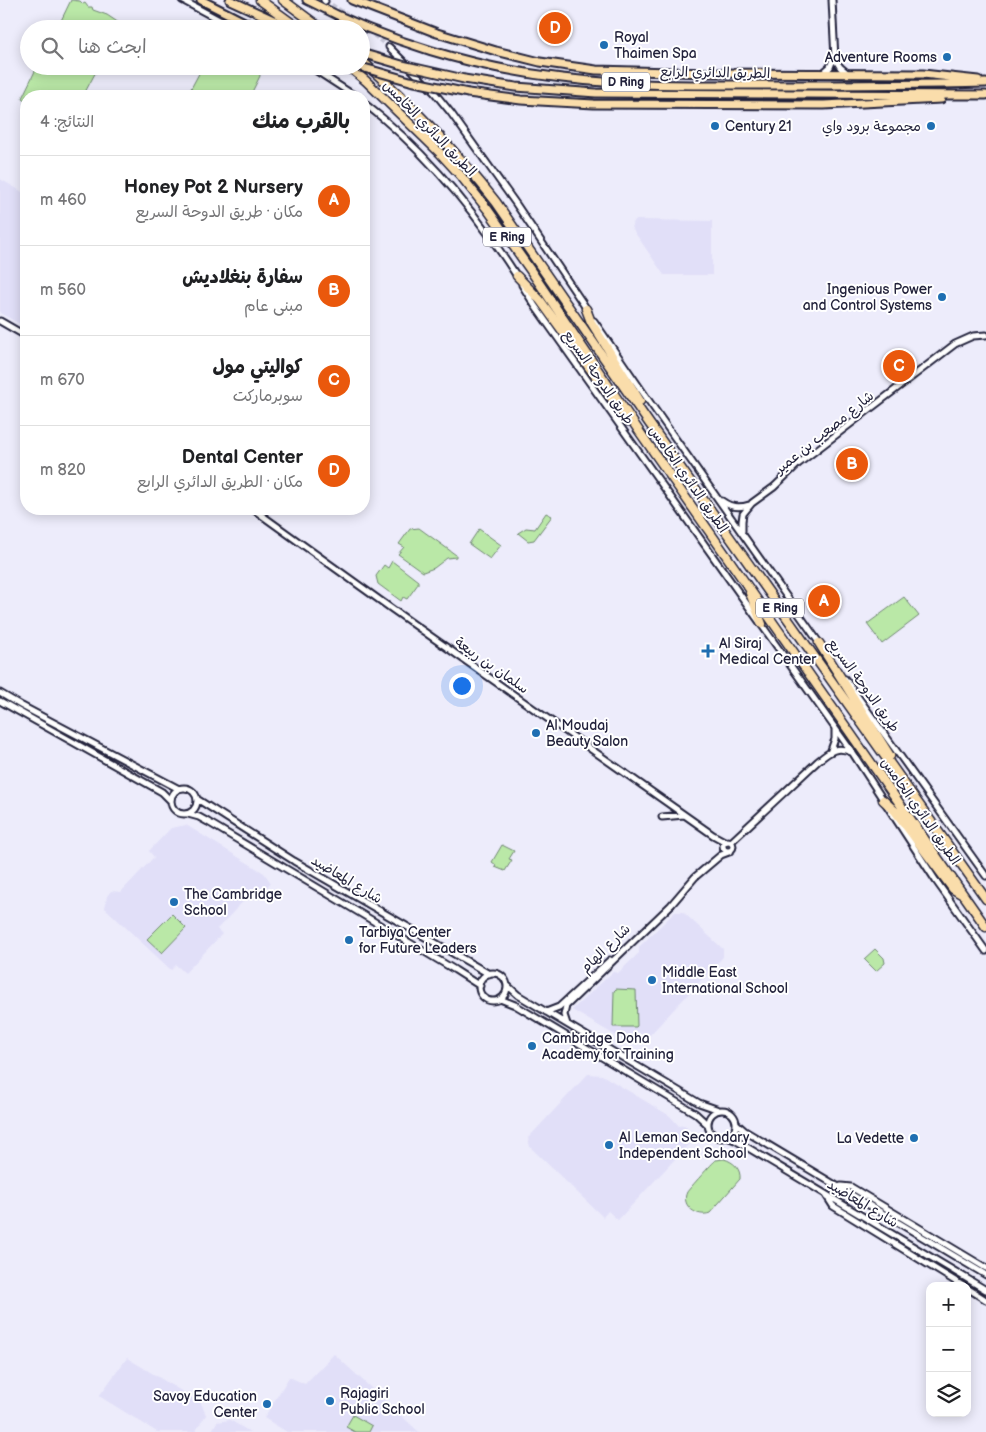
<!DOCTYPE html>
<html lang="ar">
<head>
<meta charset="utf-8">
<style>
	:root { --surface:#fff; --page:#f2f2f2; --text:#202124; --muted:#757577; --line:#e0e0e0; --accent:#ea580c }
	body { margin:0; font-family:"Balsamiq Sans","Playpen Sans Arabic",sans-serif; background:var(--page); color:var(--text); direction:rtl }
	.controls { position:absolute; right:15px; bottom:15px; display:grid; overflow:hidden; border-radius:10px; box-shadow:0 2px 12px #0003 }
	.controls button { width:45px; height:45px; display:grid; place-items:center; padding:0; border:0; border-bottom:1px solid var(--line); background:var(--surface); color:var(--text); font:25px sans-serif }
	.you { position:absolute; left:461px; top:685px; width:18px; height:18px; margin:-12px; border:4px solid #fff; border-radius:50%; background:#1a73e8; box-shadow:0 0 0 8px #1a73e833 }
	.badge { display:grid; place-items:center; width:32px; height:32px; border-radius:50%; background:var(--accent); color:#fff; font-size:16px; font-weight:700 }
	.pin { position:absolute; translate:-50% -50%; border:2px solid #fff; box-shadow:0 1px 5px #0006 }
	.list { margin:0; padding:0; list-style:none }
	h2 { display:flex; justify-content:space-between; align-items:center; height:65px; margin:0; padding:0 20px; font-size:21px }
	h2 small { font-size:16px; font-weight:400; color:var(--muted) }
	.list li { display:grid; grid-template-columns:32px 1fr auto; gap:15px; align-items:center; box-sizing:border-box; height:90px; padding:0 20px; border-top:1px solid var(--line) }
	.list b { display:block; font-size:19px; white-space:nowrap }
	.list p { margin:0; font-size:16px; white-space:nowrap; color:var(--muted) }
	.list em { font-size:16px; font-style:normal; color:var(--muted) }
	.icon { flex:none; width:28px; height:28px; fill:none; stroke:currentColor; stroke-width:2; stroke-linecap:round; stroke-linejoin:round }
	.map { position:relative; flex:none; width:986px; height:1432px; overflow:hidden; direction:ltr }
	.search { position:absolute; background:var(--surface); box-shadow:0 2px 12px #0003; left:20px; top:20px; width:350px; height:55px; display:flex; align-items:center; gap:12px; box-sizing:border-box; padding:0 18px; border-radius:28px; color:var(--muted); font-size:19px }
	.panel { position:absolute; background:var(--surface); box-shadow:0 2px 12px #0003; left:20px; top:90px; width:350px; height:425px; border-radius:20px; direction:rtl }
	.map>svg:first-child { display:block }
	.built { fill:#e1dff8 }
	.green { fill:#bae8a7; stroke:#6e8571 }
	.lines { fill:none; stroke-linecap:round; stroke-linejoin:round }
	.minor-tunnel { stroke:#c4c4d5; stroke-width:5; stroke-dasharray:5 2.5; stroke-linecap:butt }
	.minor-casing { stroke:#22223b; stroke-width:9 }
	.major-casing { stroke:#22223b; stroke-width:11 }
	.highway-casing { stroke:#22223b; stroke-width:11 }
	.minor { stroke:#fff; stroke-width:5 }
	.major { stroke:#faddab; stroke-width:7 }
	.highway { stroke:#faddab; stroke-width:8 }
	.major-bridge-casing { stroke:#22223b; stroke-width:11; stroke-linecap:butt }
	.major-bridge { stroke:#faddab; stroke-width:7 }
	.poi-dot { fill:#1f6fb2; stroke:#fff; stroke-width:2 }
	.labels { text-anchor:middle; stroke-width:4; stroke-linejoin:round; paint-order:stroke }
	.shield { fill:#fff; stroke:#646476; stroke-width:1 }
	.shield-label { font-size:12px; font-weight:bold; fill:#22223b }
	.poi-label { font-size:14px; fill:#22223b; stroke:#fff; text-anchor:start }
	.street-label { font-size:14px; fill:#22223b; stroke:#fff }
</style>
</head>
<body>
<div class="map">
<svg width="986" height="1432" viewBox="0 0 986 1432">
	<rect width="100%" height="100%" fill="#edecfb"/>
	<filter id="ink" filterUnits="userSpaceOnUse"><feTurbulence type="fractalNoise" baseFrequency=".02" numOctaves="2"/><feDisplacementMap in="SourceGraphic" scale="10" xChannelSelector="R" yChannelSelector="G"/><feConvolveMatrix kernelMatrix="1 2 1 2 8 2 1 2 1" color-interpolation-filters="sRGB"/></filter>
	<g filter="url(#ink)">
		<path class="built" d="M0,179l26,15v132h-2l-24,-13z
			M635,220l77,1v54h-48l-33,-48z
			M186,825l78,48 7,10 -5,5 -11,1 -38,40 5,5 -37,39 -9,-8 -5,5 -66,-62 2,-12 4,-5 10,1 33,-35 -5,-6 22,-23z
			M675,912h8l40,37v8l-76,81 -9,-6 -8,12 -58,-34 41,-38 5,1 21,-20v-6z
			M588,1074l14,1 68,41 9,10 5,-1 3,2 3,16 -72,77 -10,-9 -5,6 -73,-70 -2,-9z
			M334,1354l85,78h-132l-23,-14 25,-41 16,7z
			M127,1358l74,45 5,12 -11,17h-38l-58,-36z
			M230,1420l20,12h-39l6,-10z"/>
		<path class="green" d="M71,0l9,1 3,3 2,-1 3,4h4l1,3 14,5 15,10 -2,4h-63z
			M41,66h58l-16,30h-57v5l-4,-3 14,-29z
			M203,66h55l2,10 -10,20h-63z
			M546,513l6,3 -18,24 -6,1 -10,-8 8,-5 9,1z
			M419,528l37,27v2l-9,1 -13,10 -11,4 -25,-18 6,-7 -5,-3 11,-15z
			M479,529l22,16 -11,14 -21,-15z
			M392,561l26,20v3l-11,15 -4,-2 -2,4 -23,-17 -2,-8 8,-11 4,3z
			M904,597l15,19 -37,28 -15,-20z
			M502,845l12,6 -5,8 3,1 -7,11 -10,-4 1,-2 -4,-3z
			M172,914l14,14 -24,25 -15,-14z
			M875,949l9,9 1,5 -9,8 -12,-12z
			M616,989l20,1 1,36 -1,1h-23l1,-36z
			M724,1159c10,3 17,10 16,20l-30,34c-12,5 -30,-7 -23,-21 2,-3 26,-30 29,-32 2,0 6,-1 8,-1z
			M353,1415l19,11 -3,6h-14l-9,-5z"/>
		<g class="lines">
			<path class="minor-tunnel" d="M325,1l28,18
				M368,30l21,17"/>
			<g class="minor-casing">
				<path id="minor" d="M182,0l54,29
					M324,0l1,1
					M832,0l3,59 5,8 7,6
					M389,47l45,45 17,21 65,91 72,107
					M309,66l46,30
					M823,73l7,-6 4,-10
					M364,103c62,48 112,109 154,175
					M522,285l13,21 317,446 84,129 50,70
					M0,321l26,15
					M594,321l57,83 169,240
					M722,501c8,6 18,7 27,4
					M253,509l139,100 294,207 27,19 13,7
					M742,531v-10l1,-7 9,-11 22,-16 24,-23 157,-120 18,-8 13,-1
					M845,679l141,197
					M0,693l22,13 157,83
					M0,701l162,91 8,8
					M831,750l4,-11v-10
					M171 801a13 13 0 1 1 26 0a13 13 0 1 1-26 0Z
					M197,799l97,62 195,113
					M188,814l11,3 9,5 247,148 25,16
					M662,817l22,-2
					M723 846a5 5 0 1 1 10 0a5 5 0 1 1-10 0Z
					M731,842l87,-81c11,-9 19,-16 33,-9
					M479 987a14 14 0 1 1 28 0a14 14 0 1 1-28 0Z
					M507,985l11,10 181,108 20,7
					M500,999l15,6 180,108 12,11
					M546,1012l13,-5 51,-47
					M567,1024l-3,-9 2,-9 105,-101 24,-28 26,-22 8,-3
					M708 1124a14 14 0 1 1 28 0a14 14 0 1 1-28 0Z
					M736,1123l9,8 241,144
					M727,1137l8,3 251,150
					M841,1186l10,1 135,81
					M826,1195l7,11 130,80
					M967,1288l19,12"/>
			</g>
			<g class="major-casing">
				<path id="major" d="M201,0l57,29
					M230,0l63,29
					M307,0c78,41 167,68 255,78 65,8 132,7 197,7 76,0 151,0 227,-2
					M352,0l85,33 59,18 44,11 56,8 114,3 213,1 55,6
					M464,79l52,8 80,6 390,2
					M468,93l53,7 73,4 230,1 117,-6"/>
			</g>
			<g class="highway-casing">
				<path id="highway" d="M260,0l40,29
					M283,0l39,29
					M361,60c49,43 95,91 135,142l153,221 337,476
					M348,66l18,15 74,72 21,23 27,34 43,61 108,160 347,496
					M517,276l23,24 88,121
					M586,309l5,13 49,79
					M750,593l12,31
					M819,643l71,113
					M883,800l12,11 58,78 10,6"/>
			</g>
			<use href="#minor" class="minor"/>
			<use href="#major" class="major"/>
			<use href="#highway" class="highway"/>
			<g class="major-bridge-casing">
				<path id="major-bridge" d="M361,53l41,12 62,14
					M357,66l53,15 58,12"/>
			</g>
			<use href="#major-bridge" class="major-bridge"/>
		</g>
	</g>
	<g class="poi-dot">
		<circle cx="604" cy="45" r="5"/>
		<circle cx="947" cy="57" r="5"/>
		<circle cx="715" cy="126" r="5"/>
		<circle cx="931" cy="126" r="5"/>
		<circle cx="942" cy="297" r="5"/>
		<path d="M705.5 643.5h5v5h5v5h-5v5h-5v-5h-5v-5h5z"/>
		<circle cx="536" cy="733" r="5"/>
		<circle cx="174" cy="902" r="5"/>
		<circle cx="349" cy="940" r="5"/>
		<circle cx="652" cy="980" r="5"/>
		<circle cx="532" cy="1046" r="5"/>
		<circle cx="914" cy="1138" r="5"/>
		<circle cx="609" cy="1145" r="5"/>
		<circle cx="330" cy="1401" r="5"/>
		<circle cx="267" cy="1404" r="5"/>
	</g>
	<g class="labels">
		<g class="shield">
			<rect x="602" y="72.5" width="48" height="19" rx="4"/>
			<rect x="483" y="227.5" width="48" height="19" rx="4"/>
			<rect x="756" y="598.5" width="48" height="19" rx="4"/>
		</g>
		<g class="shield-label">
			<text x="626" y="86">D Ring</text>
			<text x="507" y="241">E Ring</text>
			<text x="780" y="612">E Ring</text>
		</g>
		<g class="poi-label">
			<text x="614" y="42">Royal<tspan x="614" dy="16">Thaimen Spa</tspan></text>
			<text x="937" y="62" text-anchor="end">Adventure Rooms</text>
			<text x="725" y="131">Century 21</text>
			<text x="921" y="131" text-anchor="end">مجموعة برود واي</text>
			<text x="932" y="294" text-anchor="end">Ingenious Power<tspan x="932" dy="16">and Control Systems</tspan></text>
			<text x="719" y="648">Al Siraj<tspan x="719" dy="16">Medical Center</tspan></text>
			<text x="546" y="730">Al Moudaj<tspan x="546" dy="16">Beauty Salon</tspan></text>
			<text x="184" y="899">The Cambridge<tspan x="184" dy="16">School</tspan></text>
			<text x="359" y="937">Tarbiya Center<tspan x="359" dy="16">for Future Leaders</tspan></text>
			<text x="662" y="977">Middle East<tspan x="662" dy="16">International School</tspan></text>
			<text x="542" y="1043">Cambridge Doha<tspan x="542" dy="16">Academy for Training</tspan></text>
			<text x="619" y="1142">Al Leman Secondary<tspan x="619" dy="16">Independent School</tspan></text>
			<text x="904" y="1143" text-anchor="end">La Vedette</text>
			<text x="340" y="1398">Rajagiri<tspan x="340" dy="16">Public School</tspan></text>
			<text x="257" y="1401" text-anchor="end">Savoy Education<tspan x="257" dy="16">Center</tspan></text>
		</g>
		<g class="street-label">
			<text transform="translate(715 72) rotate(1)" y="5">الطريق الدائري الرابع</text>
			<text transform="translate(430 128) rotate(46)" y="5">الطريق الدائري الخامس</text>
			<text transform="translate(599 377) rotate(55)" y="5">طريق الدوحة السريع</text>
			<text transform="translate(824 432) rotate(-39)" y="5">شارع مصعب بن عمير</text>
			<text transform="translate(689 479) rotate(55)" y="5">الطريق الدائري الخامس</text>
			<text transform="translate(492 665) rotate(35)" y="5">سلمان بن ربيعة</text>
			<text transform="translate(864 685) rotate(54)" y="5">طريق الدوحة السريع</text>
			<text transform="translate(921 811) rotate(55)" y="5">الطريق الدائري الخامس</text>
			<text transform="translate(347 879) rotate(31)" y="5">شارع المعاضيد</text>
			<text transform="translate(605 948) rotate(-44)" y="5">شارع الهام</text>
			<text transform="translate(863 1203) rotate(31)" y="5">شارع المعاضيد</text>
		</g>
	</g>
</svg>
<div class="controls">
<button>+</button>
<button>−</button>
<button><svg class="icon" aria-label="layers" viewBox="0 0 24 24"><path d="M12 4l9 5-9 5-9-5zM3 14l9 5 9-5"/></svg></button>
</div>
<div class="you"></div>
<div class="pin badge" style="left:824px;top:601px">A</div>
<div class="pin badge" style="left:852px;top:464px">B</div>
<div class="pin badge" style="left:899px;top:366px">C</div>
<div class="pin badge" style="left:555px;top:28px">D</div>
<div class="search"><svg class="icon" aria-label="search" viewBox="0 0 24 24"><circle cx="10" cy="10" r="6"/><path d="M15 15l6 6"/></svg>ابحث هنا</div>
<section class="panel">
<h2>بالقرب منك<small>النتائج: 4</small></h2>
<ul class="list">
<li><span class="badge">A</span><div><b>Honey Pot 2 Nursery</b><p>مكان · طريق الدوحة السريع</p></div><em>460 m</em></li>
<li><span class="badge">B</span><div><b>سفارة بنغلاديش</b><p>مبنى عام</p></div><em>560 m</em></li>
<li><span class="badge">C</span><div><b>كواليتي مول</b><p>سوبرماركت</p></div><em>670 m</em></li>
<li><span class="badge">D</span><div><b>Dental Center</b><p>مكان · الطريق الدائري الرابع</p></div><em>820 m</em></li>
</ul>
</section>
</div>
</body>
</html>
